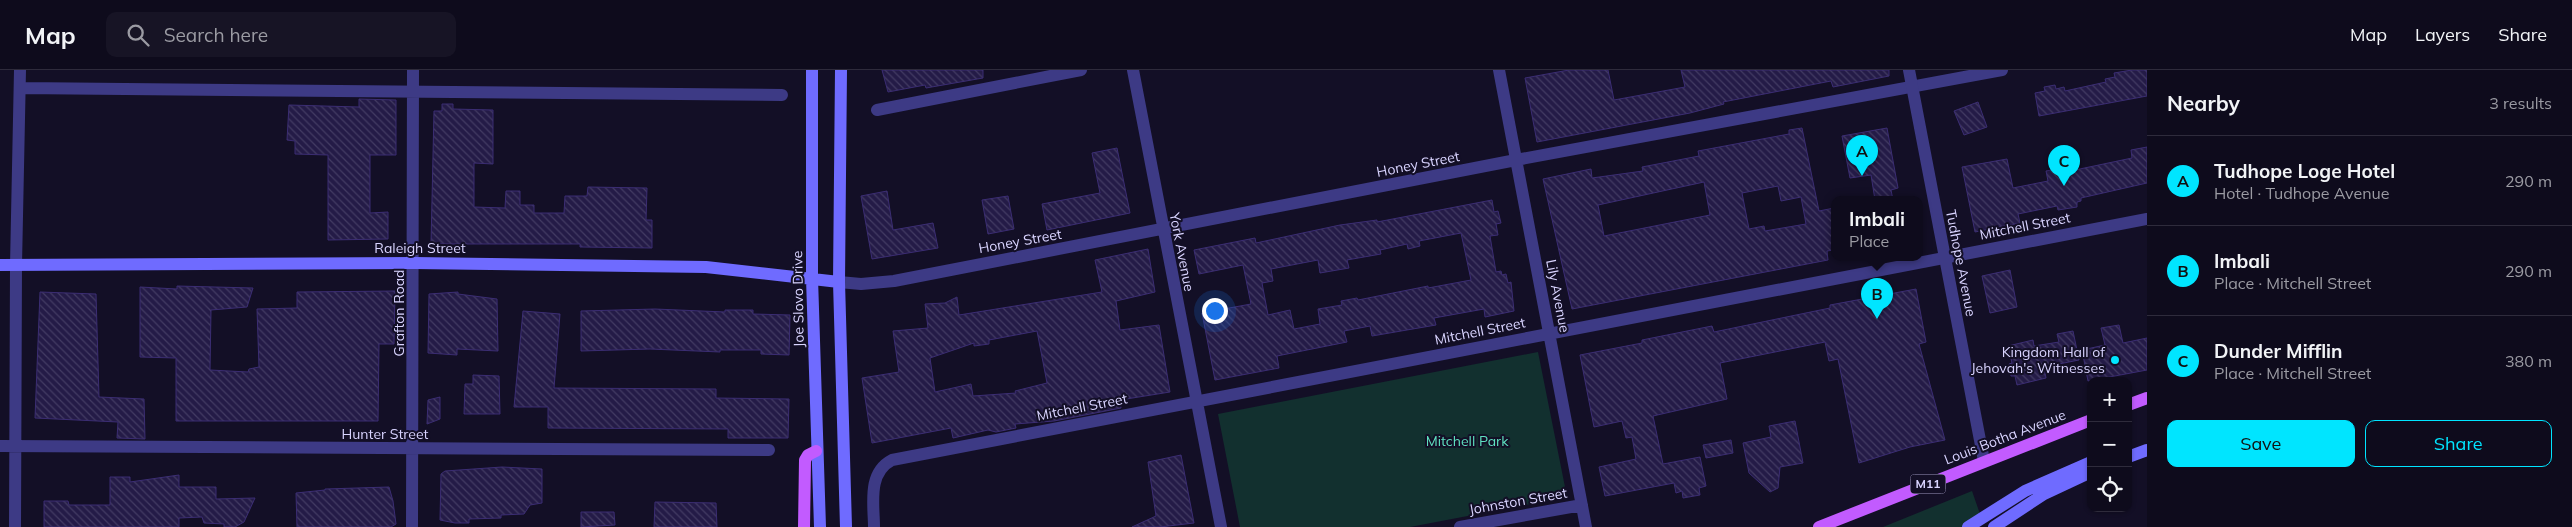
<!DOCTYPE html>
<html lang="en">
<head>
<meta charset="utf-8">
<style>
	:root { --surface:#0e0b1c; --page:#171425; --text:#f1f3f6; --muted:#9b9ba3; --line:#2e2b3b; --accent:#00e5ff }
	body { margin:0; font-family:Mulish,sans-serif; background:var(--page); color:var(--text) }
	.controls { position:absolute; right:15px; bottom:15px; display:grid; overflow:hidden; border-radius:10px; box-shadow:0 1px 4px #0004 }
	.controls button { width:45px; height:45px; display:grid; place-items:center; padding:0; border:0; border-bottom:1px solid var(--line); background:var(--surface); color:var(--text); font:25px sans-serif }
	.you { position:absolute; left:1214px; top:240px; width:18px; height:18px; margin:-12px; border:4px solid #fff; border-radius:50%; background:#1a73e8; box-shadow:0 0 0 8px #1a73e833 }
	.badge { display:grid; place-items:center; width:32px; height:32px; border-radius:50%; background:var(--accent); color:#111; font-size:16px; font-weight:700 }
	.pin { position:absolute; translate:-50% -41px; filter:drop-shadow(0 1px 2px #0008) }
	.pin::after { content:''; position:absolute; top:26px; width:18px; height:15px; background:inherit; clip-path:polygon(0 0,100% 0,50% 100%) }
	.popup { position:absolute; left:1831px; top:126px; width:92px; height:65px; box-sizing:border-box; display:grid; place-content:center; border-radius:10px; background:var(--surface); filter:drop-shadow(0 1px 4px #0005); font-size:16px; white-space:nowrap; color:var(--muted) }
	.popup b { font-size:19px; color:var(--text) }
	.popup::after { content:''; position:absolute; left:50%; top:100%; margin-left:-10px; border:10px solid transparent; border-top-color:var(--surface) }
	.list { margin:0; padding:0; list-style:none }
	h2 { display:flex; justify-content:space-between; align-items:center; height:65px; margin:0; padding:0 20px; font-size:21px }
	h2 small { font-size:16px; font-weight:400; color:var(--muted) }
	.list li { display:grid; grid-template-columns:32px 1fr auto; gap:15px; align-items:center; box-sizing:border-box; height:90px; padding:0 20px; border-top:1px solid var(--line) }
	.list b { display:block; font-size:19px; white-space:nowrap }
	.list p { margin:0; font-size:16px; white-space:nowrap; color:var(--muted) }
	.list em { font-size:16px; font-style:normal; color:var(--muted) }
	.actions { display:flex; gap:10px; padding:15px 20px }
	.actions a { flex:1; padding:11px 0; border:1px solid var(--accent); border-radius:10px; text-align:center; font-size:18px; color:var(--accent) }
	.actions .main { background:var(--accent); color:#111 }
	.icon { flex:none; width:28px; height:28px; fill:none; stroke:currentColor; stroke-width:2; stroke-linecap:round; stroke-linejoin:round }
	.map { position:relative; flex:none; width:2147px; height:457px; overflow:hidden }
	header { display:flex; align-items:center; gap:30px; box-sizing:border-box; height:70px; padding:0 25px; background:var(--surface); border-bottom:1px solid var(--line) }
	header strong { font-size:24px }
	nav { display:flex; gap:28px; margin-inline-start:auto; font-size:18px }
	.search { width:350px; height:45px; background:var(--page); display:flex; align-items:center; gap:12px; box-sizing:border-box; padding:0 18px; border-radius:10px; color:var(--muted); font-size:19px }
	main { display:flex }
	aside { flex:1; background:var(--surface) }
	.map>svg:first-child { display:block }
	.green { fill:#12302f }
	.building { fill:url(#building-back-hatch); stroke:#3b2d73; fill-rule:evenodd }
	.lines { fill:none; stroke-linecap:round; stroke-linejoin:round }
	.minor { stroke:#3d3a85; stroke-width:12 }
	.tertiary { stroke:#3d3a85; stroke-width:12 }
	.secondary { stroke:#6f6bff; stroke-width:12 }
	.primary { stroke:#c25bff; stroke-width:12 }
	.poi-dot { fill:#00e5ff; stroke:#130f26; stroke-width:2 }
	.labels { text-anchor:middle; stroke-width:4; stroke-linejoin:round; paint-order:stroke }
	.shield { fill:#130f26; stroke:#9e99be; stroke-width:1 }
	.shield-label { font-size:12px; font-weight:bold; fill:#d9d4ff }
	.street-label { font-size:14px; fill:#d9d4ff; stroke:#130f26 }
	.poi-label { font-size:14px; fill:#d9d4ff; stroke:#130f26; text-anchor:end }
	.park-label { font-size:14px; fill:#5fe0c0; stroke:#130f26 }
</style>
</head>
<body>
<header>
<strong>Map</strong>
<div class="search"><svg class="icon" aria-label="search" viewBox="0 0 24 24"><circle cx="10" cy="10" r="6"/><path d="M15 15l6 6"/></svg>Search here</div>
<nav><a>Map</a><a>Layers</a><a>Share</a></nav>
</header>
<main>
<div class="map">
<svg width="2147" height="457" viewBox="0 0 2147 457">
	<defs>
		<pattern id="building-back-hatch" width="6" height="6" patternUnits="userSpaceOnUse" patternTransform="scale(1.25)"><rect width="6" height="6" fill="#241b47"/><path d="M-1 5l2 2M0 0l6 6M5-1l2 2" fill="none" stroke="#433b63"/></pattern>
	</defs>
	<rect width="100%" height="100%" fill="#130f26"/>
	<path class="green" d="M1538,282l29,145 -157,30h-170l-22,-113z
		M1972,421l8,23 -18,13h-79z"/>
	<path class="building" d="M882,0h101v8l-57,10 -1,-3 -37,7z
		M1569,0h39l6,30 71,-13 -4,-17h208v6l-56,11 -2,-6 -108,21 1,2 -34,9 -153,29 -12,-64z
		M2132,0h15v26l-108,20 -4,-23 10,-2 -1,-4 11,-2 1,4 8,-2 1,4 41,-9 -1,-3 10,-2 -1,-4z
		M359,29l37,1v55h-26v58l18,-1v27l-60,1v-85l-33,-1v-13l-8,-1 2,-35 70,2z
		M1978,32l9,25 -23,8 -10,-24z
		M442,34h11v5l40,1v54l-19,-1v44l31,1 1,-17h14v14h14v8h30l1,-17h22l1,-9 59,1 -1,32h6v28l-72,-1v-3h-149l3,-133h8z
		M1802,58l17,83 15,-3v42l-7,1 1,9 -256,49 -29,-130 48,-10 1,9 51,-7 -1,-4 57,-11 -1,-5 91,-17v-4zM1704,112l6,33 -106,21 -6,-31zM1778,116l3,15 20,-4 5,27 -41,7 -1,-5 -15,3 -7,-36z
		M1887,58l11,60 -7,2 2,10h-18l-4,-25 -21,3 -8,-42z
		M2147,77v36l-66,15v3l-4,1v5l-19,3 -1,-4 -39,8 2,9 -45,9 -13,-65 45,-8 6,29 35,-7 -2,-10 28,-5 1,4 57,-12 -1,-8z
		M1117,78l13,65 -83,17 -5,-26 58,-11 -8,-40z
		M887,121l6,39 40,-7 5,25 -66,11 -11,-63z
		M1008,126l6,33 -26,5 -6,-34z
		M1492,130l2,12 4,-1 3,12 -5,1 2,11 -8,1 6,36 5,-1 1,4 4,-1 2,9 3,-1 3,29 -29,6 -1,-8 -50,9 2,7 -64,11 -2,-10 -26,5 3,11 -70,14 2,12 -64,12 -13,-67 49,-9 -8,-39 -44,9 -5,-24 61,-12 1,5 84,-18 37,-5v2zM1461,163l10,47 -43,8v-2l-70,14 -1,-2 -16,3 1,4 -24,4 2,15 -26,5 -4,-19 -22,5 -6,-32 11,-2 -2,-12 47,-9 2,13 29,-5 -2,-8 34,-6 -1,-4 27,-6 1,5 12,-3 -1,-5z
		M1148,179l7,43 -39,9 4,29 39,-5 11,67 -50,8 1,8 -67,13 -39,3 1,4 -20,4 -8,-2 -35,8 -2,-10 -79,15 -10,-65 37,-6 -6,-41 35,-3 -3,-24 20,-1 12,-6 2,18 143,-23 -7,-32zM1037,261l10,52 -32,8 1,2 -43,3 -2,-12 -36,8 -5,-34 44,-15v3l15,-2v-4z
		M2010,200l7,37 -27,6 -8,-37z
		M177,216l76,2 -6,19 -36,3 -1,60 38,2 1,-3 10,-2 -2,-58 40,-1v-16l98,-1 -1,53h-15l-1,77h-202v-63l-36,-1v-70l37,2z
		M1916,219l10,53 -7,2 26,96 -35,7 -51,16 -21,-104 -9,2 -4,-19 -105,21 7,36 -74,17 10,48 37,-7 6,29 -7,2 1,7 -17,3 -1,-7 -6,2 -2,-10 -69,13 -6,-29 37,-8 -4,-22 -6,1 -4,-17 -28,6 -14,-72 62,-12v-3l70,-14 2,6 116,-24v-3z
		M40,222l56,2 3,103 45,2 1,40 -28,-1 1,-16 -83,-4z
		M458,222v2l39,5 1,52 -41,-2v6l-29,-2 1,-59z
		M655,239l70,3v-2h28v4l37,1 -1,40 -28,-1v-4h-41v2l-70,-3 -69,2v-40z
		M523,241l37,3 -6,74 162,1v9l73,1 -1,39h-60v-9l-180,-1v-21h-34z
		M2119,255l4,18 24,-5v32l-59,11 -6,-31 23,-5 -4,-17z
		M2073,261l6,29 -35,7 2,11 -29,7 -2,-9h-4l-2,-12 3,-1 -4,-17 25,-6 1,6 25,-4 -2,-8z
		M473,305l26,1 1,38h-36l1,-30h8z
		M440,327v22l-13,5 1,-24z
		M1795,351l8,42 -23,4 -2,21 -8,4 -21,-19 -6,-30 28,-6 -2,-11z
		M1731,370l2,13 -27,5 -3,-13z
		M1181,385l13,68 -34,4h-28l24,-11 -8,-54z
		M502,397l40,2v34l-12,2 -6,9 -23,1v3l-32,1v4h-14l-15,-3 1,-46 4,-3z
		M179,405v12h37v12l39,-1 -11,24 -9,5h-11v-3l-20,-1 -2,-6 -23,1v9h-135v-26h24l1,4h41v-28h20v5z
		M389,417l4,14 3,23 -5,3h-94l-1,-34 29,-3v-1z
		M655,432l61,1 1,24h-63z
		M581,442h33l1,13 -34,2z"/>
	<g class="lines">
		<path class="minor" d="M1133,0l88,457
			M1499,0l87,457
			M20,18l762,7
			M877,40l204,-40
			M839,212l22,2 33,-3 622,-121 486,-90
			M0,376l769,4
			M15,457l1,-262 4,-195
			M412,457l1,-457
			M874,457c0,-22 -7,-54 18,-67l1255,-241
			M1460,457l122,-22"/>
		<path class="tertiary" d="M1909,0l75,391"/>
		<path class="secondary" d="M812,0v208l8,249
			M841,0l-2,212 7,245
			M0,195l414,-2 292,4 133,15
			M2128,387l19,-7
			M1968,457l57,-36 66,-29
			M1994,457l50,-33 47,-22"/>
		<path class="primary" d="M2128,335l19,-7
			M804,457l1,-67 3,-5 8,-4
			M1819,457l272,-107"/>
	</g>
	<circle class="poi-dot" cx="2115" cy="290" r="5"/>
	<g class="labels">
		<rect class="shield" x="1910.5" y="404.5" width="35" height="19" rx="4"/>
		<g class="shield-label">
			<text x="1928" y="418">M11</text>
		</g>
		<g class="street-label">
			<text transform="translate(1418 94) rotate(-11)" y="5">Honey Street</text>
			<text transform="translate(2025 156) rotate(-11)" y="5">Mitchell Street</text>
			<text transform="translate(1020 171) rotate(-10)" y="5">Honey Street</text>
			<text x="420" y="183">Raleigh Street</text>
			<text transform="translate(1182 182) rotate(79)" y="5">York Avenue</text>
			<text transform="translate(1961 193) rotate(79)" y="5">Tudhope Avenue</text>
			<text transform="translate(1558 226) rotate(79)" y="5">Lily Avenue</text>
			<text transform="translate(798 229) rotate(-91)" y="5">Joe Slovo Drive</text>
			<text transform="translate(399 243) rotate(-90)" y="5">Grafton Road</text>
			<text transform="translate(1480 261) rotate(-11)" y="5">Mitchell Street</text>
			<text transform="translate(1082 337) rotate(-11)" y="5">Mitchell Street</text>
			<text x="385" y="369">Hunter Street</text>
			<text transform="translate(2005 367) rotate(-21)" y="5">Louis Botha Avenue</text>
			<text transform="translate(1518 431) rotate(-10)" y="5">Johnston Street</text>
		</g>
		<g class="poi-label">
			<text x="2105" y="287">Kingdom Hall of<tspan x="2105" dy="16">Jehovah's Witnesses</tspan></text>
		</g>
		<g class="park-label">
			<text x="1467" y="376">Mitchell Park</text>
		</g>
	</g>
</svg>
<div class="controls">
<button>+</button>
<button>−</button>
<button><svg class="icon" aria-label="locate" viewBox="0 0 24 24"><circle cx="12" cy="12" r="6"/><path d="M12 2v4M12 18v4M2 12h4M18 12h4"/></svg></button>
</div>
<div class="you"></div>
<div class="pin badge" style="left:1862px;top:106px">A</div>
<div class="pin badge" style="left:1877px;top:249px">B</div>
<div class="popup"><b>Imbali</b>Place</div>
<div class="pin badge" style="left:2064px;top:116px">C</div>
</div>
<aside>
<h2>Nearby<small>3 results</small></h2>
<ul class="list">
<li><span class="badge">A</span><div><b>Tudhope Loge Hotel</b><p>Hotel · Tudhope Avenue</p></div><em>290 m</em></li>
<li><span class="badge">B</span><div><b>Imbali</b><p>Place · Mitchell Street</p></div><em>290 m</em></li>
<li><span class="badge">C</span><div><b>Dunder Mifflin</b><p>Place · Mitchell Street</p></div><em>380 m</em></li>
</ul>
<div class="actions"><a class="main">Save</a><a>Share</a></div>
</aside>
</main>
</body>
</html>
